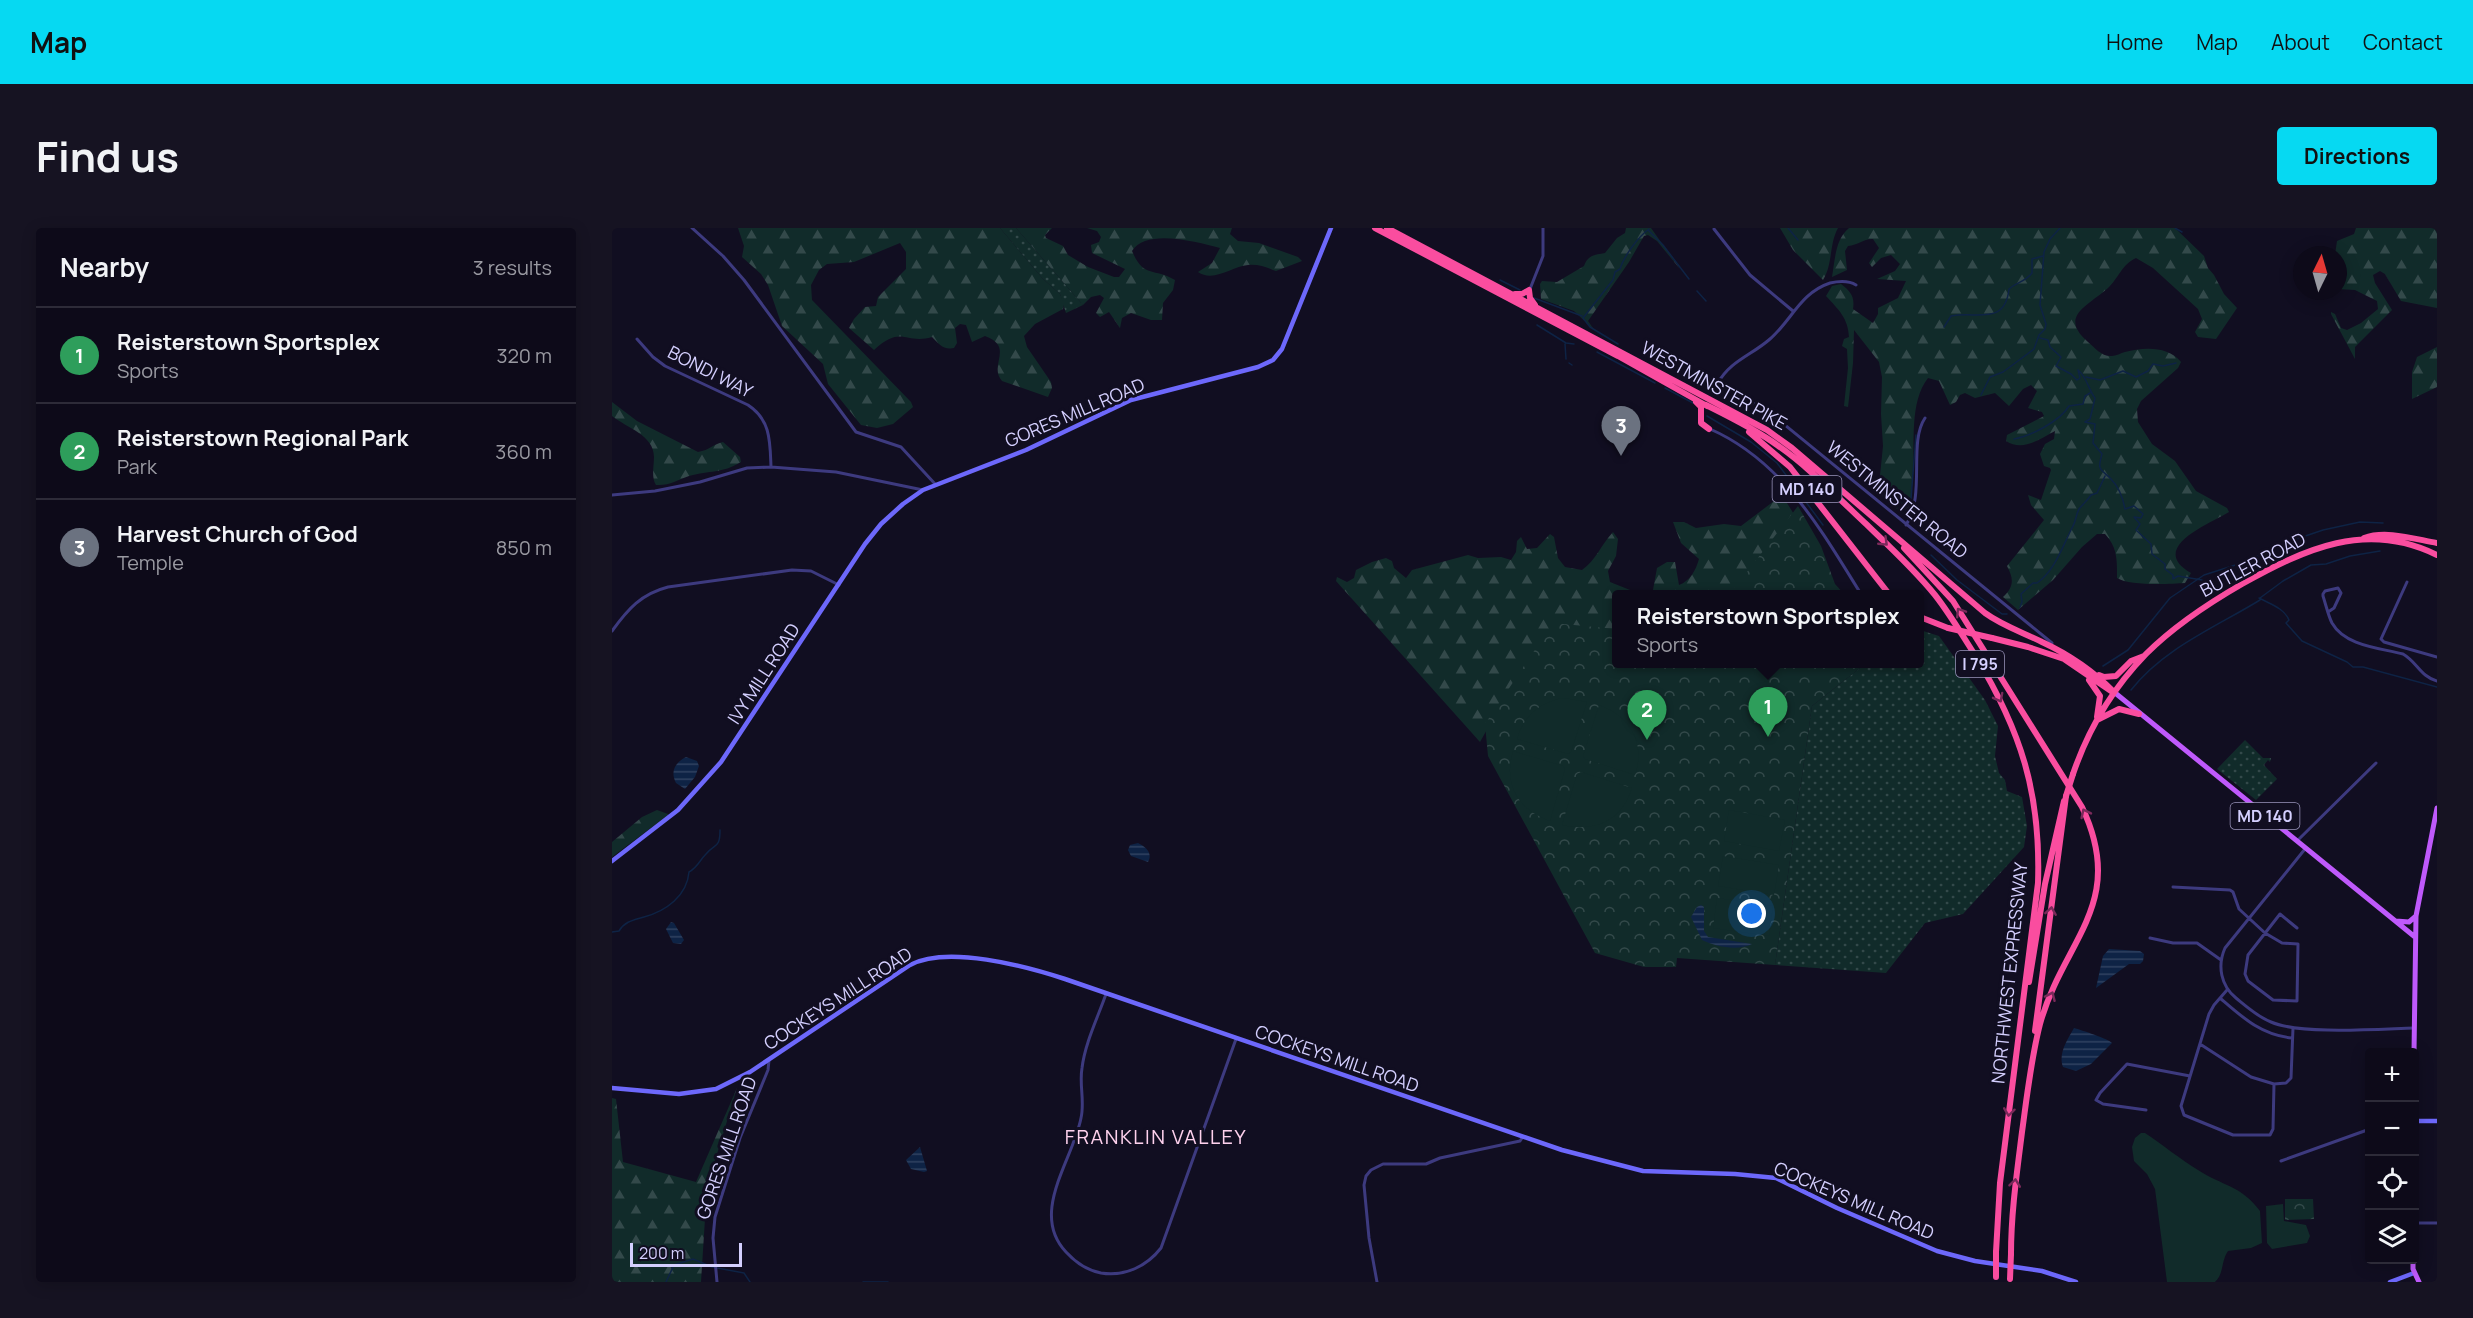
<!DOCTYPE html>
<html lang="en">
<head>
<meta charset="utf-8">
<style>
	:root { --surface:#0d0a19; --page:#161322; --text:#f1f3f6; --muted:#9a9aa2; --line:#2d2b38; --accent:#06d9f2 }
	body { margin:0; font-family:Manrope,sans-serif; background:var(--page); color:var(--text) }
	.controls { position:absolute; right:18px; bottom:18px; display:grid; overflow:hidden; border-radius:6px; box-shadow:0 3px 15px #0003 }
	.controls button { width:54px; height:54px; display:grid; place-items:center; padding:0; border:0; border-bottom:2px solid var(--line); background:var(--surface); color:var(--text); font:30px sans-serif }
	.compass { position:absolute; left:1681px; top:18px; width:54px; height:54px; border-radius:50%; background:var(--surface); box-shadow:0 3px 15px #0003; rotate:5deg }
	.scale { position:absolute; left:18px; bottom:15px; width:112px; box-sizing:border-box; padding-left:6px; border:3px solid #d4cffe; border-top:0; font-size:16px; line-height:21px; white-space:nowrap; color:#d4cffe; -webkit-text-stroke:4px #110e21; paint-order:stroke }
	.you { position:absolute; left:1140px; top:686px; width:21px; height:21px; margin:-15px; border:4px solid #fff; border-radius:50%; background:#1a73e8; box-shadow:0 0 0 9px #1a73e833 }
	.badge { display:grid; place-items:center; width:39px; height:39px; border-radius:50%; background:var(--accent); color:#fff; font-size:20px; font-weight:700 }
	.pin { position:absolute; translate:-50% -50px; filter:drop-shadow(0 2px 3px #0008) }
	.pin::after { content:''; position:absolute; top:32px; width:21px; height:18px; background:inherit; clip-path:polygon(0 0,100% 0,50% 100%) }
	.popup { position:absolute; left:1000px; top:362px; width:312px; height:78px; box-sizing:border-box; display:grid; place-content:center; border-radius:6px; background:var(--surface); filter:drop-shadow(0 2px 4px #0005); font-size:20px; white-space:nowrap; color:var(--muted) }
	.popup b { font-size:22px; color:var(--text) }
	.popup::after { content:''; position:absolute; left:50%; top:100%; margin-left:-12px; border:12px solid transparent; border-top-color:var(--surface) }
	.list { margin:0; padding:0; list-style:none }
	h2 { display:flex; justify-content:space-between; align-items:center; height:78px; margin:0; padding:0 24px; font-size:26px }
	h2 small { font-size:20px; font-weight:400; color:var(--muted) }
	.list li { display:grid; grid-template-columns:39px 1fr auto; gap:18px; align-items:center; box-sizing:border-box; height:96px; padding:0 24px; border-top:2px solid var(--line) }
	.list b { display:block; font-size:22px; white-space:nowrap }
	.list p { margin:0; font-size:20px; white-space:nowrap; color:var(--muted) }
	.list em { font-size:20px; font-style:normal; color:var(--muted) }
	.icon { flex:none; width:33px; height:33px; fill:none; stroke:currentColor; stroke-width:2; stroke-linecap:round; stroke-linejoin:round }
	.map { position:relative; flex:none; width:1825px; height:1054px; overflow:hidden; border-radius:6px }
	header { display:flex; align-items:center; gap:36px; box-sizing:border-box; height:84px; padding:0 30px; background:var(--accent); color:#111 }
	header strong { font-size:28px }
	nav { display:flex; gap:33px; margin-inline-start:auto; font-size:21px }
	.intro { display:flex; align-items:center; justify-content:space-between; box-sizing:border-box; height:144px; padding:0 36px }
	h1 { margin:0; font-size:42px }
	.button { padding:15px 27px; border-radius:6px; background:var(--accent); color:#111; font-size:21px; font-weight:700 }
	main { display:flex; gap:36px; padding:0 36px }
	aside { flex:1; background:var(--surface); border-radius:6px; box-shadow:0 3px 15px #0003 }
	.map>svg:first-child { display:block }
	.grass { fill:url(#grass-dots) }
	.forest { fill:url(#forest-firs) }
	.park { fill:url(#park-crowns) }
	.pitch { fill:#112b2a }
	.water { fill:url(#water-rules) }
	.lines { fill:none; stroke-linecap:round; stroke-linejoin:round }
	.stream { stroke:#0e2345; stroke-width:1.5 }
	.street { stroke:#3d3a7f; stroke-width:3 }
	.secondary { stroke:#6d68fb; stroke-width:4.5 }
	.primary { stroke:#bf59fb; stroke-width:5 }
	.highway { stroke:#fa4d9f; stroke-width:6 }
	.highway-bridge { stroke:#fa4d9f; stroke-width:6 }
	.oneway { stroke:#7a2a5a }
	.labels { text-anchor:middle; stroke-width:6; stroke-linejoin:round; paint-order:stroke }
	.shield { fill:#110e21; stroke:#9a95bc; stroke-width:1.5 }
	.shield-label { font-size:16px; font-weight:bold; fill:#d4cffe }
	.street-label { font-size:18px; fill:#d4cffe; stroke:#110e21 }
	.neighbourhood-label { font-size:20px; letter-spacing:1.5px; fill:#fed1ed; stroke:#110e21 }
</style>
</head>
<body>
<header>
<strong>Map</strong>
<nav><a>Home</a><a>Map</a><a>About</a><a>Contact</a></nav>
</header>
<div class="intro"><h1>Find us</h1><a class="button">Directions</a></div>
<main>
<aside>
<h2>Nearby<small>3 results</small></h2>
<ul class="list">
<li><span class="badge" style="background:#2e9e5b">1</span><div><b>Reisterstown Sportsplex</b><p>Sports</p></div><em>320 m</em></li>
<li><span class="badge" style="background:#2e9e5b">2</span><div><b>Reisterstown Regional Park</b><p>Park</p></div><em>360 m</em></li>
<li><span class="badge" style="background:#6b7280">3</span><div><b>Harvest Church of God</b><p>Temple</p></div><em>850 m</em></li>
</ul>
</aside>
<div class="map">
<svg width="1825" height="1054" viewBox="0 0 1825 1054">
	<defs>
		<pattern id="grass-dots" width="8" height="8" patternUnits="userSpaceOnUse" patternTransform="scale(1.5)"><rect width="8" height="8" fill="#112b2a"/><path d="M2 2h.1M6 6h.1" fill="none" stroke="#33494a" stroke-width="1.8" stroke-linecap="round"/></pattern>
		<pattern id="forest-firs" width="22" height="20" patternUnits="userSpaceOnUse" patternTransform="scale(1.5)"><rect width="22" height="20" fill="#112b2a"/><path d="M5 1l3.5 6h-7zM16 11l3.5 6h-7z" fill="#33494a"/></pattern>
		<pattern id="park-crowns" width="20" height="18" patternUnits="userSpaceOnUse" patternTransform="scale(1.5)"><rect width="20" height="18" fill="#112b2a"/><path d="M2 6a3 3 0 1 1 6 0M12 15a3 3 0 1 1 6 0" fill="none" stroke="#33494a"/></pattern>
		<pattern id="water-rules" width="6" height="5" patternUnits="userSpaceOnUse" patternTransform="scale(1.5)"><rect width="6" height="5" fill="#0e2345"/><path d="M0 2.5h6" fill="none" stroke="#304261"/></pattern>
	</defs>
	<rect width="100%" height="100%" fill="#110e21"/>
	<path class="grass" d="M388,0h16l67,77 -17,8 -6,-19 -17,-15z
		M1308,402l19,6 46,64 13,26 -3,30 4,17 6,7 2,11 15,6 5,29 -3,21 -61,67 -38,9 -39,50 -111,-8 37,-259 53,-42h55z
		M1633,512l18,18h8l-1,4 -2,-2 -4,5 13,14 -21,21 -39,-31z"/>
	<path class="forest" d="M126,0h262l43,51 17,15 4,10 -1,5 -28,15 -11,12 3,11 24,35 1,6 -4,9 -46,-16c-14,-16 13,-34 -17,-45l-13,6 -6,-17 -6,-1 -5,4 2,15 -3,5c-11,2 -15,-4 -22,-11 -27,8 -30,-13 -58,13l-25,-22 5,-9 11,-12 11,-1 2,-9 28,-28v-17l-6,-9 -46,19 -27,2 -8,6 -8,15 1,15 99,102 2,5 -20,17 -16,4 -16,-3 -33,-41 -5,-20 -41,-38 -14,-41 -7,-11 -19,-17 2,-11z
		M404,0h36l-7,7 1,3 17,8 5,9 20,12 26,10h5l6,-8 -33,-16 -1,-8 8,-3 2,-5 -4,-6 -10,-3h145l-2,6 8,7 21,2 39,14 4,4 -26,10c-10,-4 -18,-7 -28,-6 -16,1 -34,18 -50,7l14,-9 8,-15c-23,-6 -74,-20 -88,3 12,28 21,16 43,29l-2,10 -10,13 -1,17h-11l-20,-7 -9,5 -2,10 -11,-16 -9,5 -4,-4 8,-15 -4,-3 -9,2 -8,8z
		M1014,0h25l29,41 -23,-28 -9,-6 -4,1 -15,26 -41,59 7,10 -21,-20 -33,-12 -1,-15 2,-3 15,1 27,-16c4,-11 10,-11 21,-13l12,-15 8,-5z
		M1168,0h58c-9,16 -5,36 -15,52l-30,-30z
		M1237,0h326l29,28 4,12 6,7 10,19 13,14 -21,31 -18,-2 -3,-5 7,-13 -4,-10 -45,-41 -17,-10c-14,6 -18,21 -28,30 -20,18 -50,28 -20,54 7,6 14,15 24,14 4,0 9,-3 13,-4 19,-5 43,-6 56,10l-3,6 -37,33 -4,8 1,13 14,22 23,17 21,30 31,17 2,4c-20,12 -82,36 -38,61l-6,10c-16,1 -56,3 -68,-5 0,-17 1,-30 -12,-44h-8l-15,13 -29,33 -35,30 -15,-13c11,-10 11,-18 4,-31l37,-46 -13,-15 -3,-10 13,5 10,-30 -1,-2 -6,-2 -4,-12 5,-10 9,-5 1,-8c-15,8 -32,21 -49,10l1,-6 37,-19 -2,-4 -14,-4 9,-17 -6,-6 -8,4 -14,17 -14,-13 -20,5 -10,-5 -5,2 -4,7 -6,3 -11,-24 -11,-3c-19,24 -13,66 -15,95 -1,16 -3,31 -3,47l-29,-25 -2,-9 4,-40 -2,-32 1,-37 -3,-15 -25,-32 -1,33 -5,44 -4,-1 4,-38 -1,-19 -5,-3 2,-7 5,-2c-1,-19 -10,-27 -23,-41l6,-10 9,-2c9,7 14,12 12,25l20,14 5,-9v-6l20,-10 8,-17 -29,-2 18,-8 5,-7 -9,-9 -10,3 -9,9 -3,-4 10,-15 -6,-9c-8,-1 -15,6 -25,7l-3,5 2,19 -15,7c3,-16 3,-38 17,-49z
		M1744,0h81v80l-36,-7 -16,-27 -5,-3 -7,4 2,8 17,27 -37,37v12l-24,-45v-2l4,2 6,14 6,2 14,-7 17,-14 -1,-8 -22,-11 -17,-1v-34h-3l2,-14 17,-7z
		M1825,119v40l-25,12v-27l5,-15z
		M0,174l25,19 61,31c12,-2 15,-8 25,-10l17,15 1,5c-20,12 -31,8 -52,14 -12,4 -20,10 -33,9 -5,-8 -2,-19 -2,-28 0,-22 -27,-29 -42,-41z
		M1170,267l18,29 -18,70h-134l5,-4 4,-22 10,-6h8l4,23c11,-4 17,-15 20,-26l-18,-16 -8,-21h11l12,6 28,-4 17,2z
		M1001,304l5,7 -2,17 -8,15 2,11 30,12h-24v65l-126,65 -10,18 -144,-161 1,-4 10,5 7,-4 2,-8 16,-8 14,-4 6,3 2,7 12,10 6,-8 56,-15 10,3 23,-1 10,3 5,-8 1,-11 4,-4 6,12 10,-1 13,-14 4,3 4,21 7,9 17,3c14,-10 19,-25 31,-38z
		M45,582l11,4v1l-56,42v-15l30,-25z
		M125,860l-30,99 -6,95h-89v-184l4,1 7,63 73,20z"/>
	<path class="park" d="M1186,278l23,40 14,38 9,10h-114z
		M941,395l63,6v35h249l-53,42 -37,259 -98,-7 -1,9h-32l-49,-14 -107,-197 -3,-32z
		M1673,971h28l1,20 -29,1z"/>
	<path class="pitch" d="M952,470l23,4 -16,50 -3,2 -51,-15c7,-23 22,-37 47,-41z
		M987,477c31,11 47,38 36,70l-50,-16 -2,-3z
		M901,523l50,15 2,3 -15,52c-32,-11 -47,-37 -37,-70z
		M969,544l51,16c-11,34 -37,44 -70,37l15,-51z
		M1117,582l56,10 -6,31 -55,-10z
		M1111,628l56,9 -5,30 -56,-9z
		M1105,670l56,8 -4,30 -56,-8z
		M1529,905h4c18,12 35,26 53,37 24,16 43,15 62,41l2,32 -11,5 -23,3c-7,10 -4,23 -13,31h-48l-12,-93 -8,-15 -13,-13 -2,-14 3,-9z
		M1671,976l1,17 22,4 4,11 -3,7 -35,6 -5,-6 -1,-37z"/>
	<path class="water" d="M74,529l11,4 2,5 -4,11 -10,12 -9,-6c-6,-12 -1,-20 10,-26z
		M526,615c8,4 15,10 10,19l-17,-6 -3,-6 2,-5z
		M1089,677l3,2v24l4,6 44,7c-14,7 -36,3 -50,-4l-11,-23 6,-10z
		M59,694l3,1 10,17 -3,4 -8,-1 -7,-14z
		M1497,721l31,2 4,3 -1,7 -3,3h-11l-33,24 7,-32z
		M1462,800c7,2 35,11 38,15l-21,21 -15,7 -13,-4c-5,-13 4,-27 11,-39z
		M308,919l7,24 -3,1 -13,-3 -5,-9z"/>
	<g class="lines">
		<path class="stream" d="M1176,0l10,12
			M1563,0l7,4
			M1036,2l15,15 26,34
			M888,52l20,10
			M1085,63l9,10
			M922,70l48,18
			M971,90l30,-38 2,-8 5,-3c4,-13 18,-32 29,-40
			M971,90l7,9 28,17
			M925,97l29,18 8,1
			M1332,99l7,-11c26,-5 54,10 58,-27 7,-7 15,-6 23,-16v-14l11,-3
			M1428,110l8,2 2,7 11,10 -5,9 15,8 6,6 3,-2 -2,-8c9,7 10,19 17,28l-5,21 -5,3 10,2 -2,19 9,11c-5,17 -2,14 9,25 7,7 12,19 14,30l9,-3 9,8 -2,4 -7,-1 6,7 -4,6 15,14 1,10 13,10v5l8,6v4l5,-3 24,4
			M953,116l1,15
			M985,124l58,31
			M957,135l3,2
			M1474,149l14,3 23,-9 13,6 12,-6 5,-7 10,2 13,-3
			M1053,160l28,15
			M1369,167l9,-18 13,-5 31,-23 5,-14 6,-6 1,-5 -6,-19 4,-53 6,-13 10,-11
			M1095,188l44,26 26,21 46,62
			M1402,211c17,-3 46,-18 55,-33l14,-2 2,-8 5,-3
			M1298,284l6,-77
			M1319,327l26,25 45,34h5
			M1647,370c11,6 25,10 30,22l-3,3 16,18 45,21 6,5h10l74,20
			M1648,370l23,-17 28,-16 15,-1 24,-8 30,-5
			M1408,379l2,-5 -1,-8 12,-11h4c18,-12 26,-38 36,-57 3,-5 3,-12 6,-17 5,-6 8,-8 12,-14l6,-2 8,-17
			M1491,438l25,-16 42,-52 34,-23 44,-14 34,-17 41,-14 37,-8 23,1
			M1519,462c33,-42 85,-63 129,-90
			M0,704l7,-1c6,-10 15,-11 25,-14 22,-6 43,-21 45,-45 9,-5 10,-11 17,-18 9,-11 14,-5 14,-24
			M54,1054l8,-17 19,-6 19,8 32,6 6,9
			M251,1054h25"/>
		<path class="street" d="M80,0l31,28 21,24 112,152 45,15 35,38
			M1102,1l36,46 43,36
			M1244,57c-8,-5 -17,-4 -26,-2 -30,10 -38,37 -60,56 -18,16 -40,22 -52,44l51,29 283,231 -2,3
			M918,61l13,-33v-28
			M25,111l16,18 12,9 83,39c23,15 22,37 23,62
			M1098,201c73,32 111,101 151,165
			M0,267l43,-4 45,-9 47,-14 24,-1 65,5 87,18
			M1294,297c20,-30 2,-82 19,-107
			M1795,354l-26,57 3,3 53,15
			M1716,384l6,-4 7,-15 -3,-5 -13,3 -2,3v2c3,9 5,19 9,27 13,23 48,25 71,31 14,8 18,23 34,27
			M0,403c16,-22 29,-37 56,-44l124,-17 19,1 28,14
			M1685,613l79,-78
			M1693,621l-80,99c-8,18 -4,38 11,50 11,9 22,19 35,24 30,13 108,7 143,6
			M1561,659l57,3 3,2 6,17 26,24 17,10 16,1 -1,57 -24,-1 -25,-19 -3,-7 3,-19 32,-41 17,14
			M1538,710l23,5h24l24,17
			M1615,762l-13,15 -5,9 -28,92 3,9 49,20h37l3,-6 1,-45 12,-1 5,-5 2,-50
			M494,766c-8,23 -21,49 -24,74 -3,17 3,33 -1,50 -8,42 -52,95 -15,134 10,11 20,18 35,21 24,4 46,-7 60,-25l75,-209
			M1608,770c22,19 41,37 72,40
			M1588,816l51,33 23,7
			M1534,882l-43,-6 -7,-4 4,-7 27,-29 63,12
			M1669,933l89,-32
			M1802,995h23
			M105,1054l-4,-44 2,-21 25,-79 28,-68 1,-10
			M765,1054l-8,-44 -5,-53 2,-9 5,-6 12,-6h43l14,-6 80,-17 2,-3"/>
		<path class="secondary" d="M0,633l66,-51 43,-48 144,-218 16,-20 22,-20 20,-14 103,-40 105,-50 127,-33 15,-7 9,-11 49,-121
			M0,860l67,6 37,-5 34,-17 160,-107c37,-20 115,1 155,14l497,171 81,21 92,3 41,4 61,30 100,43 38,10 67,10 34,11
			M1802,893h23
			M1778,1054l24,-9"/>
		<path class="primary" d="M1502,464l301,245
			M1784,693l13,1 7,-6
			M1802,824l2,-136 21,-108
			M1801,1032v9l6,13"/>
		<path class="highway" d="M763,0l243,128 89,50
			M775,0l380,202 25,18 193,165c18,13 37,19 57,29 28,13 51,29 72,50
			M903,66h7l7,-4 1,8 5,7
			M1084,174l5,5v16l8,6
			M1094,177c24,12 49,24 71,40 32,22 60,52 88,78 24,23 49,46 70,72 15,19 27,40 40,60 46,76 66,138 63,228l-38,300 -4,69
			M1137,204l41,35 99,127
			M1752,310c22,-8 50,1 73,5
			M1292,320l49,53 129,206c46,97 -19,133 -42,217 -9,35 -13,72 -18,108 -5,40 -11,81 -11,122
			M1308,389l28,11
			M1380,410l36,9 36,12 47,32
			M1487,447l5,2 12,-1 15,-15 13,-5
			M1477,452l11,16 -3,21
			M1485,492l22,-11 20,5
			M1461,546c15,-44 40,-86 73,-120 28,-28 63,-51 96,-70 63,-35 124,-64 195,-29
			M1417,754l16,-98 19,-83
			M1423,803l31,-235"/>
		<path class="highway-bridge" d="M1336,400l44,10
			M1454,568l7,-22
			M1384,1024v25
			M1398,1051l1,-25"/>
	</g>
	<defs><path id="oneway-chevron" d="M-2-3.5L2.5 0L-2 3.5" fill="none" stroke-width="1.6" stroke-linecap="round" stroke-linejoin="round" transform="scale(1.5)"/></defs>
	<g class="oneway">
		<use href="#oneway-chevron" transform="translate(1272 314) rotate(44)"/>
		<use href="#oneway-chevron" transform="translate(1348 384) rotate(-123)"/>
		<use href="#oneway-chevron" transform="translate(1387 470) rotate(62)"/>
		<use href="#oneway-chevron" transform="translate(1473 585) rotate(-116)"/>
		<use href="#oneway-chevron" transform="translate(1439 683) rotate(-81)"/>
		<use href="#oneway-chevron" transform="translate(1439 768) rotate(-66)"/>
		<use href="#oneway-chevron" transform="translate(1397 884) rotate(97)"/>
		<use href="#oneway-chevron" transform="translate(1403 955) rotate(-83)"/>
	</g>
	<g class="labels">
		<g class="shield">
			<rect x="1160.5" y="248" width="69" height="26" rx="4.5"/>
			<rect x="1344" y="423" width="48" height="26" rx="4.5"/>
			<rect x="1618.5" y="575" width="69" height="26" rx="4.5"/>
		</g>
		<g class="shield-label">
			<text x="1195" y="267">MD 140</text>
			<text x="1368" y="442">I 795</text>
			<text x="1653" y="594">MD 140</text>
		</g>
		<g class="street-label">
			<text transform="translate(98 144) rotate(27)" y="6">BONDI WAY</text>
			<text transform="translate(1102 158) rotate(29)" y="6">WESTMINSTER PIKE</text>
			<text transform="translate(463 185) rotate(-23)" y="6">GORES MILL ROAD</text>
			<text transform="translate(1285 272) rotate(39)" y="6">WESTMINSTER ROAD</text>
			<text transform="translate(1641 337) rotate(-28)" y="6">BUTLER ROAD</text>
			<text transform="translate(152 446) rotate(-57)" y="6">IVY MILL ROAD</text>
			<text transform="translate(1398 745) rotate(-84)" y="6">NORTHWEST EXPRESSWAY</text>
			<text transform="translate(226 771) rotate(-33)" y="6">COCKEYS MILL ROAD</text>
			<text transform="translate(725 831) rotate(19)" y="6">COCKEYS MILL ROAD</text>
			<text transform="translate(115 920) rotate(-71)" y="6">GORES MILL ROAD</text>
			<text transform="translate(1242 973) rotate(23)" y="6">COCKEYS MILL ROAD</text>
		</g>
		<g class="neighbourhood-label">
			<text x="544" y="916">FRANKLIN VALLEY</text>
		</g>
	</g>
</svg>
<div class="controls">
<button>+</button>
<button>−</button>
<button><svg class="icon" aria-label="locate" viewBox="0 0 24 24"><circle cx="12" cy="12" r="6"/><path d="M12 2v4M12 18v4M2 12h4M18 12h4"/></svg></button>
<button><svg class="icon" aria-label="layers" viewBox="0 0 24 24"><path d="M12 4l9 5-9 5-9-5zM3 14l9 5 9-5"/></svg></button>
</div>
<svg class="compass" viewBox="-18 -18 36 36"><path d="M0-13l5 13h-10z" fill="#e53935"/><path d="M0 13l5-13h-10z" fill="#9a9aa2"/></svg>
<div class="scale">200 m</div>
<div class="you"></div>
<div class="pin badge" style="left:1156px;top:509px;background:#2e9e5b">1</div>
<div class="popup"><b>Reisterstown Sportsplex</b>Sports</div>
<div class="pin badge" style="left:1035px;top:512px;background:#2e9e5b">2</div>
<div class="pin badge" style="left:1009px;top:228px;background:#6b7280">3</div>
</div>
</main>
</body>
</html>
